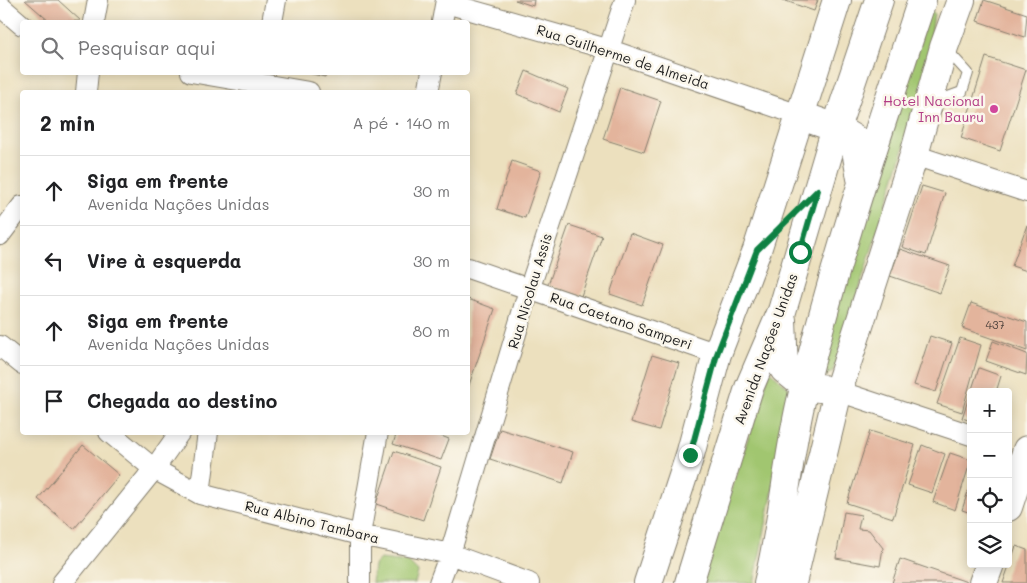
<!DOCTYPE html>
<html lang="pt">
<head>
<meta charset="utf-8">
<style>
	:root { --surface:#fff; --page:#f2f2f2; --text:#202124; --muted:#757577; --line:#e0e0e0 }
	body { margin:0; font-family:Mali,sans-serif; background:var(--page); color:var(--text) }
	.controls { position:absolute; right:15px; bottom:15px; display:grid; overflow:hidden; border-radius:5px; box-shadow:0 2px 12px #0003 }
	.controls button { width:45px; height:45px; display:grid; place-items:center; padding:0; border:0; border-bottom:1px solid var(--line); background:var(--surface); color:var(--text); font:25px sans-serif }
	.stop { position:absolute; width:15px; height:15px; margin:-11px; border:4px solid #0b8043; border-radius:50%; background:#fff }
	.stop.end { background:#0b8043; border-color:#fff; box-shadow:0 1px 5px #0008 }
	.list { margin:0; padding:0; list-style:none }
	h2 { display:flex; justify-content:space-between; align-items:center; height:65px; margin:0; padding:0 20px; font-size:21px }
	h2 small { font-size:16px; font-weight:400; color:var(--muted) }
	.list li { display:grid; grid-template-columns:32px 1fr auto; gap:15px; align-items:center; box-sizing:border-box; height:70px; padding:0 20px; border-top:1px solid var(--line) }
	.list b { display:block; font-size:19px; white-space:nowrap }
	.list p { margin:0; font-size:16px; white-space:nowrap; color:var(--muted) }
	.list em { font-size:16px; font-style:normal; color:var(--muted) }
	.icon { flex:none; width:28px; height:28px; fill:none; stroke:currentColor; stroke-width:2; stroke-linecap:round; stroke-linejoin:round }
	.map { position:relative; flex:none; width:1027px; height:583px; overflow:hidden }
	.search { position:absolute; background:var(--surface); box-shadow:0 2px 12px #0003; left:20px; top:20px; width:450px; height:55px; display:flex; align-items:center; gap:12px; box-sizing:border-box; padding:0 18px; border-radius:5px; color:var(--muted); font-size:19px }
	.panel { position:absolute; background:var(--surface); box-shadow:0 2px 12px #0003; left:20px; top:90px; width:450px; height:345px; border-radius:5px }
	.map>svg:first-child { display:block }
	.green { fill:#a1c670; stroke:#5e7146 }
	.building { fill:#e3b49c }
	.lines { fill:none; stroke-linecap:round; stroke-linejoin:round }
	.lane-casing { stroke:#847e6d; stroke-width:12 }
	.street-casing { stroke:#847e6d; stroke-width:22 }
	.secondary-casing { stroke:#847e6d; stroke-width:30 }
	.lane { stroke:#fff; stroke-width:10 }
	.street { stroke:#fff; stroke-width:20 }
	.secondary { stroke:#fff; stroke-width:28 }
	.route { stroke:#0b8043; stroke-width:6 }
	.hotel-dot { fill:#d1479c; stroke:#fbf7ec; stroke-width:2 }
	.labels { text-anchor:middle; stroke-width:5; stroke-linejoin:round; paint-order:stroke }
	.number-label { font-size:11px; fill:#4e423c }
	.street-label { font-size:14px; fill:#1c1c1c; stroke:#fbf7ec }
	.hotel-label { font-size:14px; fill:#b23c85; stroke:#fbf7ec; text-anchor:end }
</style>
</head>
<body>
<div class="map">
<svg width="1027" height="583" viewBox="0 0 1027 583">
	<rect width="100%" height="100%" fill="#fbf7ec"/>
	<filter id="ink" filterUnits="userSpaceOnUse"><feTurbulence type="fractalNoise" baseFrequency=".02" numOctaves="2"/><feDisplacementMap in="SourceGraphic" scale="10" xChannelSelector="R" yChannelSelector="G"/><feConvolveMatrix kernelMatrix="1 2 1 2 8 2 1 2 1" color-interpolation-filters="sRGB"/></filter>
	<filter id="wash" filterUnits="userSpaceOnUse"><feTurbulence type="fractalNoise" baseFrequency=".0096" numOctaves="4" result="noise"/><feDisplacementMap in="SourceGraphic" scale="20" xChannelSelector="R" yChannelSelector="G"/><feGaussianBlur stdDeviation="1.12" result="paint"/><feColorMatrix in="noise" values="0 0 0 0 0 0 0 0 0 0 0 0 0 0 0 0 0 1.4 0 .05"/><feComposite in="paint" operator="in"/></filter>
	<g filter="url(#wash)">
		<rect width="100%" height="100%" fill="#ece0be"/>
		<path class="green" d="M930,11l4,3 -9,68 -92,289 -7,5 -6,-1 -1,-6 101,-334z
			M770,371l20,18 2,7 -38,187h-53z
			M380,559l28,3 10,10 -3,11h-43l2,-18z"/>
		<g id="blocks">
			<path class="building" d="M25,0h33l23,21 -31,1z
				M515,0h19l-1,6z
				M783,0h35l-4,11z
				M984,0l43,14 -2,23 -48,-16z
				M986,57l40,13 -26,81 -39,-13z
				M526,71l42,18 -9,23 -42,-18z
				M304,72h22l-1,5z
				M620,87l41,14 -17,51 -41,-13z
				M512,161l29,10 -16,47 -28,-9z
				M922,186l23,7 -19,62 -24,-8z
				M569,225l33,11 -21,60 -33,-11z
				M1027,225v46l-15,-5z
				M630,233l33,12 -21,60 -32,-11z
				M900,249l50,17 -10,27 -50,-17z
				M468,299l27,10 -27,79z
				M971,303l56,19v29l-65,-23z
				M930,336l22,7 -16,49 -22,-7z
				M960,338l21,7 -19,67 -25,-8z
				M993,341l34,13 -1,21 -40,-14z
				M652,355l27,8 -20,67 -28,-8z
				M979,368l22,8 -5,16h-25z
				M970,394h1v27l-9,-3z
				M500,429l73,23 -10,31 -73,-24z
				M870,431l45,14 -22,73 -46,-15z
				M397,432h34l18,7 -8,21 -48,-16z
				M83,445l36,30 -45,54 -36,-30z
				M922,445l23,9 -13,39 -24,-8z
				M394,451l47,16 -18,53 -47,-16z
				M950,453l21,7 -16,50 -22,-8z
				M970,485h1v28l-9,-3z
				M844,512l17,3 -3,14 11,1 14,18 -3,18 -44,-8z
				M1016,546l11,4v33h-24z
				M900,559l67,23 -1,1h-74z"/>
		</g>
	</g>
	<g filter="url(#ink)">
		<use href="#blocks" fill-opacity="0" stroke="#847e6d" stroke-width="1"/>
		<g class="lines">
			<g class="lane-casing">
				<path id="lane" d="M932,103l30,-11 6,-19 -21,-23"/>
			</g>
			<g class="street-casing">
				<path id="street" d="M446,3l161,46 192,66
					M0,6l22,19
					M94,22l4,-22
					M272,22l4,-22
					M442,22l4,-22
					M191,72l118,20
					M86,92l2,-20
					M428,92l4,-20
					M914,155l113,37
					M0,235l22,-29
					M468,268l249,86
					M0,346l22,18
					M838,391l133,44
					M109,432l45,37 46,25 160,41 90,19 79,29
					M200,494l8,-62
					M62,583l92,-114 26,-37
					M360,583v-48l18,-103
					M439,583l11,-29 79,-264 96,-290"/>
			</g>
			<g class="secondary-casing">
				<path id="secondary" d="M799,115l37,13 18,11 7,39
					M782,320l2,49 21,17 15,2
					M1008,507l19,-57
					M648,583l42,-128 27,-101 40,-104 80,-250
					M689,583l60,-195 33,-77 54,-183 43,-128
					M768,583c15,-60 19,-122 33,-182 32,-136 77,-268 121,-401
					M792,583l46,-192 76,-236 30,-108 17,-47
					M983,583l7,-19"/>
			</g>
			<use href="#lane" class="lane"/>
			<use href="#street" class="street"/>
			<use href="#secondary" class="secondary"/>
		</g>
	</g>
	<g class="lines" filter="url(#ink)">
		<path class="route" d="M690,455l27,-101 40,-104 61,-60 -18,62"/>
	</g>
	<circle class="hotel-dot" cx="994" cy="109" r="5"/>
	<g class="labels">
		<g class="number-label">
			<text x="995" y="329">437</text>
		</g>
		<g class="street-label">
			<text transform="translate(623 57) rotate(18)" y="5">Rua Guilherme de Almeida</text>
			<text transform="translate(530 291) rotate(-73)" y="5">Rua Nicolau Assis</text>
			<text transform="translate(621 321) rotate(19)" y="5">Rua Caetano Samperi</text>
			<text transform="translate(766 349) rotate(-70)" y="5">Avenida Nações Unidas</text>
			<text transform="translate(312 522) rotate(14)" y="5">Rua Albino Tambara</text>
		</g>
		<g class="hotel-label">
			<text x="984" y="106">Hotel Nacional<tspan x="984" dy="16">Inn Bauru</tspan></text>
		</g>
	</g>
</svg>
<div class="controls">
<button>+</button>
<button>−</button>
<button><svg class="icon" aria-label="locate" viewBox="0 0 24 24"><circle cx="12" cy="12" r="6"/><path d="M12 2v4M12 18v4M2 12h4M18 12h4"/></svg></button>
<button><svg class="icon" aria-label="layers" viewBox="0 0 24 24"><path d="M12 4l9 5-9 5-9-5zM3 14l9 5 9-5"/></svg></button>
</div>
<div class="stop" style="left:800px;top:252px"></div>
<div class="stop end" style="left:690px;top:455px"></div>
<div class="search"><svg class="icon" aria-label="search" viewBox="0 0 24 24"><circle cx="10" cy="10" r="6"/><path d="M15 15l6 6"/></svg>Pesquisar aqui</div>
<section class="panel">
<h2>2 min<small>A pé · 140 m</small></h2>
<ul class="list">
<li><svg class="icon" aria-label="ahead" viewBox="0 0 24 24"><path d="M12 20V5M6 11l6-6 6 6"/></svg><div><b>Siga em frente</b><p>Avenida Nações Unidas</p></div><em>30 m</em></li>
<li><svg class="icon" aria-label="left" viewBox="0 0 24 24"><path d="M17 20v-9H6M10 6l-5 5 5 5"/></svg><div><b>Vire à esquerda</b></div><em>30 m</em></li>
<li><svg class="icon" aria-label="ahead" viewBox="0 0 24 24"><path d="M12 20V5M6 11l6-6 6 6"/></svg><div><b>Siga em frente</b><p>Avenida Nações Unidas</p></div><em>80 m</em></li>
<li><svg class="icon" aria-label="arrive" viewBox="0 0 24 24"><path d="M6 21V4h12l-3 4 3 4H6"/></svg><div><b>Chegada ao destino</b></div></li>
</ul>
</section>
</div>
</body>
</html>
